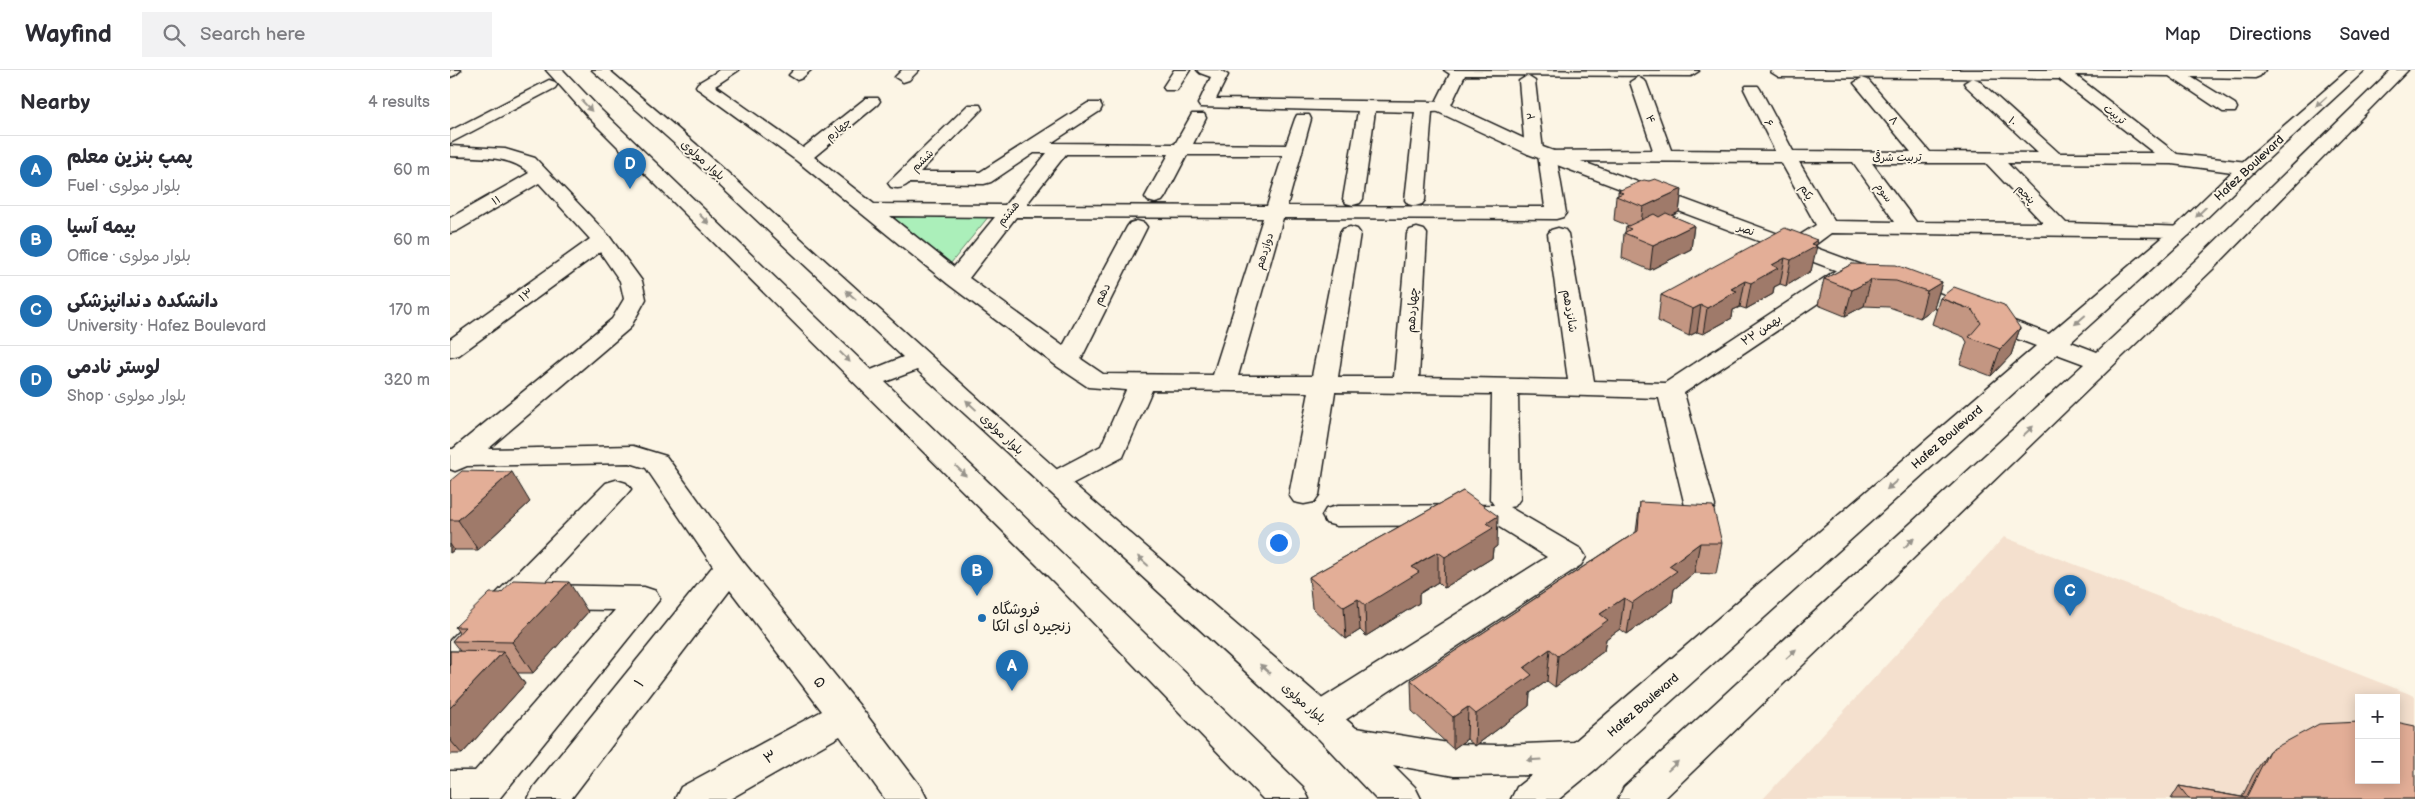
<!DOCTYPE html>
<html lang="en">
<head>
<meta charset="utf-8">
<style>
	:root { --surface:#fff; --page:#f2f2f3; --text:#2b2b33; --muted:#7c7c81; --line:#e1e1e2; --accent:#1f6fb2 }
	body { margin:0; font-family:"Balsamiq Sans","Playpen Sans Arabic",sans-serif; background:var(--page); color:var(--text) }
	.controls { position:absolute; right:15px; bottom:15px; display:grid; overflow:hidden; border-radius:0px; box-shadow:0 2px 12px #0003 }
	.controls button { width:45px; height:45px; display:grid; place-items:center; padding:0; border:0; border-bottom:1px solid var(--line); background:var(--surface); color:var(--text); font:25px sans-serif }
	.you { position:absolute; left:828px; top:472px; width:18px; height:18px; margin:-12px; border:4px solid #fff; border-radius:50%; background:#1a73e8; box-shadow:0 0 0 8px #1a73e833 }
	.badge { display:grid; place-items:center; width:32px; height:32px; border-radius:50%; background:var(--accent); color:#fff; font-size:16px; font-weight:700 }
	.pin { position:absolute; translate:-50% -41px; filter:drop-shadow(0 1px 2px #0008) }
	.pin::after { content:''; position:absolute; top:26px; width:18px; height:15px; background:inherit; clip-path:polygon(0 0,100% 0,50% 100%) }
	.list { margin:0; padding:0; list-style:none }
	h2 { display:flex; justify-content:space-between; align-items:center; height:65px; margin:0; padding:0 20px; font-size:21px }
	h2 small { font-size:16px; font-weight:400; color:var(--muted) }
	.list li { display:grid; grid-template-columns:32px 1fr auto; gap:15px; align-items:center; box-sizing:border-box; height:70px; padding:0 20px; border-top:1px solid var(--line) }
	.list b { display:block; font-size:19px; white-space:nowrap }
	.list p { margin:0; font-size:16px; white-space:nowrap; color:var(--muted) }
	.list em { font-size:16px; font-style:normal; color:var(--muted) }
	.icon { flex:none; width:28px; height:28px; fill:none; stroke:currentColor; stroke-width:2; stroke-linecap:round; stroke-linejoin:round }
	.map { position:relative; flex:none; width:1965px; height:729px; overflow:hidden }
	header { display:flex; align-items:center; gap:30px; box-sizing:border-box; height:70px; padding:0 25px; background:var(--surface); border-bottom:1px solid var(--line) }
	header strong { font-size:24px }
	nav { display:flex; gap:28px; margin-inline-start:auto; font-size:18px }
	.search { width:350px; height:45px; background:var(--page); display:flex; align-items:center; gap:12px; box-sizing:border-box; padding:0 18px; border-radius:0px; color:var(--muted); font-size:19px }
	main { display:flex }
	aside { flex:1; background:var(--surface) }
	.map>svg:first-child { display:block }
	.built { fill:#f4e0ce; fill-rule:evenodd }
	.green { fill:#abefba; stroke:#64866b }
	.lines { fill:none; stroke-linecap:round; stroke-linejoin:round }
	.street-casing { stroke:#1c1c1c; stroke-width:3 }
	.secondary-casing { stroke:#1c1c1c; stroke-width:3 }
	.street { fill:#fcf5e5; fill-rule:evenodd }
	.secondary { fill:#fcf5e5; fill-rule:evenodd }
	.wall { fill:#c39682; stroke:#1c1c1c }
	.shaded-wall { fill:#9f7a6a; stroke:#1c1c1c }
	.building { fill:#e3ae97; stroke:#1c1c1c }
	.oneway { fill:#97938b }
	.poi-dot { fill:#1f6fb2; stroke:#fcf5e5; stroke-width:2 }
	.labels { text-anchor:middle; stroke-width:4; stroke-linejoin:round; paint-order:stroke }
	.far-street-label { font-size:11px; fill:#1c1c1c; stroke:#fcf5e5 }
	.street-label { font-size:12px; fill:#1c1c1c; stroke:#fcf5e5 }
	.near-poi-label { font-size:15px; fill:#1c1c1c; stroke:#fcf5e5; text-anchor:start }
	.near-street-label { font-size:15px; fill:#1c1c1c; stroke:#fcf5e5 }
</style>
</head>
<body>
<header>
<strong>Wayfind</strong>
<div class="search"><svg class="icon" aria-label="search" viewBox="0 0 24 24"><circle cx="10" cy="10" r="6"/><path d="M15 15l6 6"/></svg>Search here</div>
<nav><a>Map</a><a>Directions</a><a>Saved</a></nav>
</header>
<main>
<aside>
<h2>Nearby<small>4 results</small></h2>
<ul class="list">
<li><span class="badge">A</span><div><b>پمپ بنزین معلم</b><p>Fuel · بلوار مولوی</p></div><em>60 m</em></li>
<li><span class="badge">B</span><div><b>بیمه آسیا</b><p>Office · بلوار مولوی</p></div><em>60 m</em></li>
<li><span class="badge">C</span><div><b>دانشکده دندانپزشکی</b><p>University · Hafez Boulevard</p></div><em>170 m</em></li>
<li><span class="badge">D</span><div><b>لوستر نادمی</b><p>Shop · بلوار مولوی</p></div><em>320 m</em></li>
</ul>
</aside>
<div class="map">
<svg width="1965" height="729" viewBox="0 0 1965 729">
	<rect width="100%" height="100%" fill="#fcf5e5"/>
	<filter id="ink" filterUnits="userSpaceOnUse"><feTurbulence type="fractalNoise" baseFrequency=".02" numOctaves="2"/><feDisplacementMap in="SourceGraphic" scale="10" xChannelSelector="R" yChannelSelector="G"/><feConvolveMatrix kernelMatrix="1 2 1 2 8 2 1 2 1" color-interpolation-filters="sRGB"/></filter>
	<g filter="url(#ink)">
		<path class="built" d="M1554,467l411,159v103h-652zM1909,628h37v82h-37z"/>
		<path class="green" d="M439,144l100,2 -38,47z"/>
		<g class="lines">
			<g class="street-casing">
				<path id="street" d="M0,0h11l-6,5 -5,2z
					M270,0h19l-24,16 88,62 63,-50h12l2,3 -2,3 -64,53 60,47 131,1 42,-52h-13l-43,29 -7,2 -75,-1c-6,5 -10,6 -18,4l-3,-4 80,-78h12l2,4 -62,63h60l108,-69h12l2,4 -2,4 -49,32 124,1 17,-30h12l2,4 -13,26 93,1 9,-26 2,-4h12l2,4 -24,87 258,1 -7,-53h-10l-3,-4 -6,-69 8,-5 8,5 8,70 110,-1 -23,-68 8,-5 8,5 25,68 104,1 -31,-62 2,-3h12l2,3 33,62 118,1 -57,-69 8,-5 6,2 62,72 108,1 -72,-67 -2,-3 8,-5 6,2 81,73h95l-95,-74 -280,-2 -8,-5 2,-2h492l-5,6 -5,2 -64,-1 44,27 2,4 -2,4h-12l-54,-36 -94,-1 102,79 70,8 7,2 2,4 -2,4 -7,2 -75,-10 -165,-1 59,60 123,4 3,4 -3,4 -7,2 -351,-4c-13,9 -27,24 -44,20l-3,-5 3,-5 29,-18 -35,-63 -224,-1 9,52 -3,4 -7,2 -273,-1 -45,158h74l28,-143 3,-4 7,-2 7,2 3,4 -22,144h56l13,-143 3,-4 7,-2 7,2 3,4 -8,143 149,3 -20,-146 3,-4 7,-2 7,2 3,4 26,147 71,2 179,-118 8,-2 8,2 3,5 -3,5 -176,118 31,113 -4,7 -11,3 -11,-3 -4,-7 -26,-108 -141,-4 2,105 -5,7 -6,1 72,42 5,8 -5,8 -248,163 -13,5 -13,-5 -5,-10 5,-10 240,-151 -51,-32 -159,1 -11,-3 -4,-7 4,-7 11,-3 157,-1 -4,-6 2,-105 -157,-2 -16,103 -5,7 -10,2 -10,-2 -5,-7 20,-103 -157,-2 -29,67 -59,31 -10,3 -10,-3 -5,-6 5,-6 57,-30 25,-56 -38,-3 -30,-20 -110,-83 -151,-123 -99,-72 -2,-3 2,-3zM616,84h103l-24,43 3,4 7,2 7,-2 3,-4 22,-42h96l-16,51 -241,-1zM1349,92h54l42,60 -61,-1zM1422,93h114l57,60 -127,-1zM440,146l105,1 -41,50zM566,147l247,1 -50,157 -110,-1 -22,-15 66,-132 -3,-4 -7,-2 -7,2 -3,4 -64,119 -94,-68z
					M344,0h17l-9,8 -5,2 -8,-5z
					M452,0h17l-10,10 -6,2 -8,-5z
					M724,0h16l-13,20h-12l-2,-3z
					M747,0h23l8,5 -12,24 220,3 14,-28 -6,-4 255,1 -8,5 -226,-1 -17,36 -16,1 -7,88 -3,4 -7,2 -7,-2 -3,-4 10,-88 -40,-1 -12,88 -3,4 -7,2 -7,-2 -3,-4 15,-88 -158,-4 -2,-3 13,-27 -11,-4z
					M99,10l6,2 2,3 -2,3 -105,55v-12z
					M0,76l55,3 30,9 74,78 33,45 4,18 -16,29 -142,121 145,-3 33,10 75,103 118,146 62,82 6,12h-42l-45,-63 -110,63h-55l6,-12 141,-76 -92,-121 -159,209h-43l6,-12 179,-221 -67,-98 -16,-5 -163,3 -12,5 -5,-2v-20h3l159,-130 12,-20 -4,-18 -20,-29 -141,103 -9,2v-18l140,-100 -51,-56 -82,48 -7,2v-15l79,-45c-20,-19 -53,-15 -79,-17z
					M166,410l10,3 5,6 -5,6 -84,90 102,2 12,4 4,8 -161,200h-49v-28h25l140,-161 -74,-1 -12,-4 -2,-3 -65,69 -12,4v-35l156,-157z"/>
			</g>
			<g class="secondary-casing">
				<path id="secondary" d="M96,0h17l38,40 270,260 32,-13 -218,-204 -93,-83h17l88,75 367,331 292,252 98,16 43,1 77,-3 462,-396 -508,-192 -92,-43 -2,-4 2,-4h12l92,43 509,188 126,-107 65,-63 108,-94h17l-111,102 -65,63 -118,107 26,10 100,-93 194,-189h17l-195,199 -549,530h-46l6,-12 460,-423 -27,-10 -460,414 -38,31h-48l6,-12 15,-12 -78,1 -61,-11 22,22 6,12h-45l-57,-60 -402,-369 -32,12 418,405 6,12h-46l-208,-216 -466,-465z"/>
			</g>
			<use href="#street" class="street"/>
			<use href="#secondary" class="secondary"/>
		</g>
		<path class="wall" d="M1199,111l33,8 -3,23 -7,4 22,9 -3,24 -41,21 -28,-12 2,-25 1,-1 1,-5 3,-1 -15,-6 2,-24 2,-1v-4z
			M1367,170l-6,31 -25,15 -6,-2 -6,3 -1,7 -27,15 -6,-2 -7,3 -1,8 -29,16 -6,-2 -8,4 -31,-15 3,-26z
			M1402,194l90,18 -8,26 -14,10 -31,-11 -25,-1 -19,10 -27,-11 6,-26z
			M1490,228l80,30 -9,27 -20,21 -31,-12 7,-22 -3,-5 -32,-13z
			M0,411l80,21 -52,48h-24l-4,3z
			M1013,421l34,55 -4,3 -1,9 -48,30 -6,-6 -19,12v9l-53,33 -6,-6 -14,9 -34,-31 -3,-31z
			M1190,432l82,41 -6,31 -22,-1 -20,16 -2,13 -45,32 -7,-5 -12,8 -2,2 -2,12 -49,36 -8,-6 -17,12 -1,13 -54,40 -8,-7 -14,10 -41,-38 -1,-31 225,-148z
			M51,523l87,19 -55,61h-16l8,11 -63,70h-12v-103h10l-8,-10 7,-8 -4,-6z
			M1819,681l146,48h-244l8,-13 63,11 11,-22z"/>
		<path class="shaded-wall" d="M1232,119l-3,23 -39,19 3,-24z
			M1244,155l-3,24 -41,21 3,-25z
			M1367,170l-1,7 1,-1 -6,25 -25,15 5,-26 20,-16z
			M1335,188l-5,26 -6,3 -1,7 -27,15 5,-26 21,-18z
			M1421,210l-7,26 -19,10 7,-26z
			M1295,211l-5,26 -7,3 -1,8 -29,16 4,-26 23,-13 1,-6z
			M1492,212l-8,26 -14,10 7,-27z
			M1251,235l-4,27 -8,4 4,-27z
			M1570,258l-9,27 -20,21 9,-27z
			M62,402l18,30 -52,48 -20,-30z
			M1048,446l-1,30 -4,3 -1,9 -48,30 1,-31 42,-34z
			M1250,473l-6,30 -20,16 -2,13 -45,32 5,-31 37,-37z
			M0,474l4,6 -4,3z
			M988,482v30l-19,12v9l-53,33 -1,-31 47,-38z
			M119,512l19,30 -55,61 -21,-31z
			M1174,528l-4,31 -14,10 -2,12 -49,36 3,-31 42,-42z
			M908,529l2,31 -14,9 -2,-32z
			M1100,579l-3,32 -17,12 -1,13 -54,40 1,-32 48,-46z
			M53,582l22,32 -63,70 -12,-14v-32z
			M1018,637l-1,32 -14,10v-32z"/>
		<path class="building" d="M1205,109l27,10 -39,18 -27,-11 7,-3 -5,-2 26,-11 5,1z
			M1216,143l28,12 -41,20 -29,-12 7,-4 -5,-2 28,-13 5,3z
			M1335,158l32,12 -6,4 6,2 -26,14 -6,-2 -13,7 6,3 -27,15 -6,-2 -14,8 6,2 -30,17 -6,-3 -8,4 -32,-14z
			M1402,194l44,1 46,17 -15,9 -31,-10 -25,-1 -19,10 -28,-11z
			M1504,217l50,18 16,23 -20,21 -31,-12 12,-14 -8,-13 -33,-12z
			M12,401l50,1 -54,48h-8v-39z
			M1013,421l35,25 -11,7 6,5 -48,29 -7,-5 -13,7 -13,8 7,5 -54,33 -7,-6 -14,8 -35,-30z
			M1190,432l73,4 9,37h-22l-31,23 8,5 -45,32 -8,-5 -24,16 8,6 -50,36 -8,-7 -26,19 8,7 -56,39 -8,-7 -15,10 -42,-37 227,-149z
			M63,510l56,2 -57,60 -60,-1 13,-14h-10l35,-34h11z
			M0,581l53,1 -53,56z
			M1909,652v58h37v-58l19,4v73h-226l-10,-13 67,12 23,-47 50,-27z"/>
		<defs><path id="oneway-solid" d="M-6-.8H1V-3.2L6.5 0L1 3.2V.8H-6Z" transform="scale(1.25)"/></defs>
		<g class="oneway">
			<use href="#oneway-solid" transform="translate(1871 32) rotate(138)"/>
			<use href="#oneway-solid" transform="translate(137 36) rotate(47)"/>
			<use href="#oneway-solid" transform="translate(1751 142) rotate(136)"/>
			<use href="#oneway-solid" transform="translate(254 149) rotate(45)"/>
			<use href="#oneway-solid" transform="translate(401 225) rotate(-138)"/>
			<use href="#oneway-solid" transform="translate(1630 250) rotate(139)"/>
			<use href="#oneway-solid" transform="translate(395 287) rotate(45)"/>
			<use href="#oneway-solid" transform="translate(521 335) rotate(-137)"/>
			<use href="#oneway-solid" transform="translate(1578 361) rotate(-43)"/>
			<use href="#oneway-solid" transform="translate(511 401) rotate(44)"/>
			<use href="#oneway-solid" transform="translate(1442 415) rotate(139)"/>
			<use href="#oneway-solid" transform="translate(1459 473) rotate(-43)"/>
			<use href="#oneway-solid" transform="translate(693 491) rotate(-138)"/>
			<use href="#oneway-solid" transform="translate(1341 584) rotate(-43)"/>
			<use href="#oneway-solid" transform="translate(815 599) rotate(-138)"/>
			<use href="#oneway-solid" transform="translate(1084 690) rotate(177)"/>
			<use href="#oneway-solid" transform="translate(1223 696) rotate(-43)"/>
		</g>
	</g>
	<circle class="poi-dot" cx="532" cy="548" r="5"/>
	<g class="labels">
		<g class="far-street-label">
			<text transform="translate(1665 44) rotate(38)" y="4">تربیت</text>
			<text transform="translate(1081 46) rotate(-96)" y="4">۲</text>
			<text transform="translate(1201 49) rotate(70)" y="4">۴</text>
			<text transform="translate(1444 50) rotate(49)" y="4">۸</text>
			<text transform="translate(1563 51) rotate(43)" y="4">۱۰</text>
			<text transform="translate(1319 53) rotate(63)" y="4">۶</text>
			<text transform="translate(388 59) rotate(-39)" y="4">چهارم</text>
			<text x="1447" y="91">تربیت شرقی</text>
			<text transform="translate(472 90) rotate(-44)" y="4">ششم</text>
			<text transform="translate(1357 122) rotate(60)" y="4">یکم</text>
			<text transform="translate(1434 122) rotate(54)" y="4">سوم</text>
			<text transform="translate(1576 124) rotate(46)" y="4">پنجم</text>
			<text transform="translate(46 130) rotate(-30)" y="4">۱۱</text>
			<text transform="translate(558 143) rotate(-51)" y="4">هشتم</text>
			<text transform="translate(1296 159) rotate(20)" y="4">نصر</text>
			<text transform="translate(814 181) rotate(-73)" y="4">دوازدهم</text>
		</g>
		<g class="street-label">
			<text transform="translate(253 90) rotate(42)" y="4">بلوار مولوی</text>
			<text transform="translate(1799 98) rotate(-43)" y="4">Hafez Boulevard</text>
			<text transform="translate(652 224) rotate(-63)" y="4">دهم</text>
			<text transform="translate(76 225) rotate(-36)" y="4">۱۳</text>
			<text transform="translate(962 240) rotate(-86)" y="4">چهاردهم</text>
			<text transform="translate(1120 241) rotate(81)" y="4">شانزدهم</text>
			<text transform="translate(1311 260) rotate(-34)" y="4">۲۲ بهمن</text>
			<text transform="translate(552 364) rotate(43)" y="4">بلوار مولوی</text>
			<text transform="translate(1497 367) rotate(-41)" y="4">Hafez Boulevard</text>
			<text transform="translate(854 633) rotate(41)" y="4">بلوار مولوی</text>
			<text transform="translate(1193 635) rotate(-41)" y="4">Hafez Boulevard</text>
		</g>
		<g class="near-poi-label">
			<text x="542" y="544">فروشگاه<tspan x="542" dy="17">زنجیره ای اتکا</tspan></text>
		</g>
		<g class="near-street-label">
			<text transform="translate(370 612) rotate(52)" y="5">۵</text>
			<text transform="translate(189 613) rotate(-52)" y="5">۱</text>
			<text transform="translate(320 687) rotate(-29)" y="5">۳</text>
		</g>
	</g>
</svg>
<div class="controls">
<button>+</button>
<button>−</button>
</div>
<div class="you"></div>
<div class="pin badge" style="left:562px;top:621px">A</div>
<div class="pin badge" style="left:527px;top:526px">B</div>
<div class="pin badge" style="left:1620px;top:546px">C</div>
<div class="pin badge" style="left:180px;top:119px">D</div>
</div>
</main>
</body>
</html>
